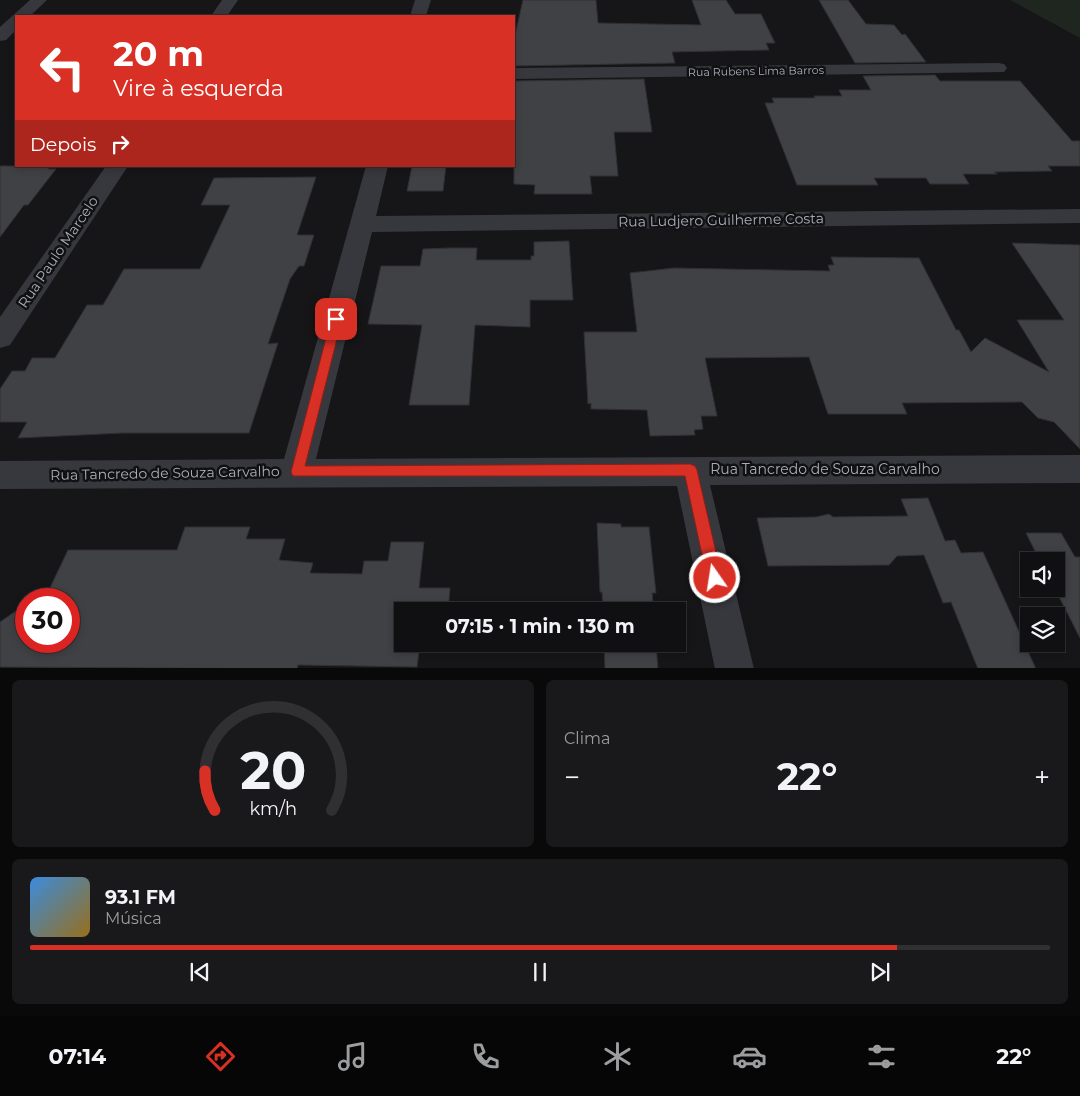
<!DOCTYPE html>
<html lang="pt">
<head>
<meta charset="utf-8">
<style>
  body { margin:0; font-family:Montserrat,sans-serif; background:#19191b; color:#f1f3f6; height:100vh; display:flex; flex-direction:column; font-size:19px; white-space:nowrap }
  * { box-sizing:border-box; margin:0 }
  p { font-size:16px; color:#9c9d9f }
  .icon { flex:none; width:28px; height:28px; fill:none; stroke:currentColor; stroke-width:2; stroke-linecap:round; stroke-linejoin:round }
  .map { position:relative; height:668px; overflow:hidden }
  .drawer { display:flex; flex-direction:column; gap:12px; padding:12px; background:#09090a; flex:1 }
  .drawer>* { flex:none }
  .banner { position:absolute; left:15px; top:15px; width:500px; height:152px; border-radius:0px; box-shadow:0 2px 8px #0003,0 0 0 1px #303032; background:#d93025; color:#fff; overflow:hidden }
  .fabs { position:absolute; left:1020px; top:552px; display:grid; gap:10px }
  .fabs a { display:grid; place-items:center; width:45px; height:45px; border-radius:0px; background:#101012; box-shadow:0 2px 8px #0003,0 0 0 1px #303032; font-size:25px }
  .speed { position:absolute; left:15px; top:588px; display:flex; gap:10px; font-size:25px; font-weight:700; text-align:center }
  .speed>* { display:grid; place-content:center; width:65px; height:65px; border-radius:50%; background:#101012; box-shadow:0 2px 8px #0003,0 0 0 1px #303032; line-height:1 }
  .speed .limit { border:8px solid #d22; background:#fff; color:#111 }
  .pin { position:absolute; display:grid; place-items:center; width:42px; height:42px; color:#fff; margin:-21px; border-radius:10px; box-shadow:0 2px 8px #0006 }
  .me { position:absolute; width:55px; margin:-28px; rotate:347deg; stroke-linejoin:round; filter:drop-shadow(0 0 4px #0008) }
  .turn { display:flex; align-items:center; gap:18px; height:105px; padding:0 15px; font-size:22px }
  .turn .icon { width:65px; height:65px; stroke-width:2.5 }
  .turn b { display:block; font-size:35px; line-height:42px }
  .then { display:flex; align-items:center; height:48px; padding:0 15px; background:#0003; gap:10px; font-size:19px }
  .big { font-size:38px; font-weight:700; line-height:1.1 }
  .drawer .widget { flex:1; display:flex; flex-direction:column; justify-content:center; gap:8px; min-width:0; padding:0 18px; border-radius:8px; background:#19191b }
  .drawer .dial { align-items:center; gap:0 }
  .dial svg { height:130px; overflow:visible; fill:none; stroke:#303032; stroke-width:7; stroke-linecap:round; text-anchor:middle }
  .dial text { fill:#f1f3f6; stroke:none }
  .song { display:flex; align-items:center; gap:15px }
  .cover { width:60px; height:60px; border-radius:8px; background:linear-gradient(135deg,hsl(210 70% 55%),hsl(40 70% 35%)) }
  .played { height:5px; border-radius:2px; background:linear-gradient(90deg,#d93025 85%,#303032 85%) }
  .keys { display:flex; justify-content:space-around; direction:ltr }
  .heat { display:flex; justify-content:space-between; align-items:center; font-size:28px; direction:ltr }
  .drawer .tiles { flex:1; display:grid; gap:12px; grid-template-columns:1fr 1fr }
  .widget:last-child { grid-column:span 2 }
  .trip { position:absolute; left:394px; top:602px; width:292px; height:50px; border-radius:0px; background:#101012; box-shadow:0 2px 8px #0003,0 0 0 1px #303032; font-weight:700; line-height:50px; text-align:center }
  .tab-bar { display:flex; height:80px; justify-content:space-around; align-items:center; background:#060607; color:#9c9d9f }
  .tab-bar .icon { width:35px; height:35px }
  .tab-bar .selected { color:#d93025 }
  .tab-bar b { font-size:22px; color:#f1f3f6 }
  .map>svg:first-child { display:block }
  .green { fill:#1e261f }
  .building { fill:#404145; stroke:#303034 }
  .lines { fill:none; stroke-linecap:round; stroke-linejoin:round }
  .street { fill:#37383d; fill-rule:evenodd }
  .route { fill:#d93025; stroke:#8d1f18 }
  .labels { text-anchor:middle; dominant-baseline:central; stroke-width:5; stroke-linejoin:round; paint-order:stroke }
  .far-street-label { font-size:11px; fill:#a8adb8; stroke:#111113 }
  .street-label { font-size:14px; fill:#a8adb8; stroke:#111113 }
</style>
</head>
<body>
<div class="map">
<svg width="1080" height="669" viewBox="0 0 1080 669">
  <rect width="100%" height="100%" fill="#161618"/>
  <!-- green -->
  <path class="green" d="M1010,0H1080V38Z"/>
  <!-- building -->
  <g class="building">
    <path d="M523,0H596L598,23L701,25L692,0H726L735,14H761L775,43H766L769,50L672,52L675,63L514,66V39Z"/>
    <path d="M819,0H848L866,24L894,25L902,35L905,34L926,62L855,63Z"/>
    <path d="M935,75L940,81H1020L1072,141H1080V166H1048L1052,171L994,172L997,174H963L969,184H930L926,178H874L878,185H797L765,103H774L772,98H815L814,96H842L839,90H871L863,76Z"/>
    <path d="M644,79L652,132H614L618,176H590L592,194H534L535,185L514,184V81Z"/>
    <path d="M0,166H50L48,169H56L28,205H24L0,237Z"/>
    <path d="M412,166H446L443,191H407Z"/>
    <path d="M316,177L297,235H314L304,266H299L290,279L268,344L278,343L249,433H123L18,438L27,422H0V389L12,371H25L32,358H55L87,305H103L124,269H200L230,205H201L214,178Z"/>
    <path d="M569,241L573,300H530V327L475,325L469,405H409L422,325L368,324L381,266H420L423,249L450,248H477L476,260H531V256H534V242Z"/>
    <path d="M1012,243L1080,245V449L1054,422L1038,418L1022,402L902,403L907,414H828L809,357L705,358L717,416H701L703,429L694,430L695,435L650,436L647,410L591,409V403L588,404L584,332H637L630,273L674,268L830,271L828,265H834L831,257L919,258L956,330H959L971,352L985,338L1049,372L1017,320H1064Z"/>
    <path d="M928,498L945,541L955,540L961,553L983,552L1036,669H978L951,602L943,603L924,555L897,556L889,565L768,566L757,518L816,517L829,514L833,517L908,516L901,499Z"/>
    <path d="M597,523L621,524V527H649L656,593H652L654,611H603L602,592H600Z"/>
    <path d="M185,527H250L246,539H285L279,560L313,563L310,573L362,574L364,561H388L391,542H424L419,588H450L448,611H402V644H420L417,667L298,665L297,669L0,667V622L26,604V641H69V599H33L48,592L68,550H177Z"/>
    <path d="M1026,533H1061L1075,557H1080V638L1055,589L1056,561H1040Z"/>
    <path d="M604,644H656L658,669H605Z"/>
  </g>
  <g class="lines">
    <!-- street -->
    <g class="street">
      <path d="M30,0H47L30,16H16V30L6,40L0,41V27Z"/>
      <path d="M222,0H238L227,16H211Z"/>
      <path d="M415,0H431L426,16H410Z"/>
      <path d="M998,63L1004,64L1007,68L1004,72L514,79V68Z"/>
      <path d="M106,166H128L10,345L0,348V317Z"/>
      <path d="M366,166H388L376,216L1080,209V223L372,232L316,459L1080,455V483L710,485L754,669H715L677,486L0,489V461L284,459Z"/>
    </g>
  </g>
  <!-- route -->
  <path class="route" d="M336,315L342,319L305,466L690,464L695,466L697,470L722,578L720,583L715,586L709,583L707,578L685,476H293L291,472L331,319Z"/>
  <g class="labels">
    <!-- far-street labels -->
    <g class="far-street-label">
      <text transform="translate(756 71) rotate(-1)">Rua Rubens Lima Barros</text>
    </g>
    <!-- street labels -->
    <g class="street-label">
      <text transform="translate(721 220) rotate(-1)">Rua Ludjero Guilherme Costa</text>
      <text transform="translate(58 252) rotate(-56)">Rua Paulo Marcelo</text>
      <text x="825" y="469">Rua Tancredo de Souza Carvalho</text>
      <text transform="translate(165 473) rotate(-1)">Rua Tancredo de Souza Carvalho</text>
    </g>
  </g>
</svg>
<div class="fabs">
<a><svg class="icon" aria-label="sound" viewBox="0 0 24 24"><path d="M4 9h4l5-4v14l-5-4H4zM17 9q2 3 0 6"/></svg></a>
<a><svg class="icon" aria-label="layers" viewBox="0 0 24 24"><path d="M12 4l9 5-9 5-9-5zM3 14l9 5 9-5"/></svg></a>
</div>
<div class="speed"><div class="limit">30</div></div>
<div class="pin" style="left:336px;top:319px;background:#d93025"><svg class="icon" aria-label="arrive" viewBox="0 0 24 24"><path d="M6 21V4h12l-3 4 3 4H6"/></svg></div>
<svg class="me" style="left:715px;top:578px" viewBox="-20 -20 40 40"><circle r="17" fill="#d93025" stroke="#fff" stroke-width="3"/><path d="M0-11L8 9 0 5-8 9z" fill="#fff"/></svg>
<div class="trip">07:15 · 1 min · 130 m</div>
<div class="banner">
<div class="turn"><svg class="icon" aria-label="left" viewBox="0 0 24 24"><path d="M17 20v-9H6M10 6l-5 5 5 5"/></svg><div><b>20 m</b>Vire à esquerda</div></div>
<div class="then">Depois<svg class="icon" aria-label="right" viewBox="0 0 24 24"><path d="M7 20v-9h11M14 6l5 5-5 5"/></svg></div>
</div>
</div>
<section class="drawer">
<div class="tiles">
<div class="widget dial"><svg viewBox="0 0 100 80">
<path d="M14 69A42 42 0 1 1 86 69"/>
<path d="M14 69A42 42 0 0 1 8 45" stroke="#d93025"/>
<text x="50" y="56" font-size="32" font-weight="700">20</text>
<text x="50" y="72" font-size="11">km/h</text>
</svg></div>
<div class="widget"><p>Clima</p>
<div class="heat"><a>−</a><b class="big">22°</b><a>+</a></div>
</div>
<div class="widget">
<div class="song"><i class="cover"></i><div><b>93.1 FM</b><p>Música</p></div></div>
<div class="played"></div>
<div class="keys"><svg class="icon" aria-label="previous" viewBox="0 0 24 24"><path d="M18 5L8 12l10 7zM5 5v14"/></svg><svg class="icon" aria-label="pause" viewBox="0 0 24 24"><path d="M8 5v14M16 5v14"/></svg><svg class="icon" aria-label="next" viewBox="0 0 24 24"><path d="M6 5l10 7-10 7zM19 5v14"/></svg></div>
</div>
</div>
</section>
<nav class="tab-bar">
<b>07:14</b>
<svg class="icon selected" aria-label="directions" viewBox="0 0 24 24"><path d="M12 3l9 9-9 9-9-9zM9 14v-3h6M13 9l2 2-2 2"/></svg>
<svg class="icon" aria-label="music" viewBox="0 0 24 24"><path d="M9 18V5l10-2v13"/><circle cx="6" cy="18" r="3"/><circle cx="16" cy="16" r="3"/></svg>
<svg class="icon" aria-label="phone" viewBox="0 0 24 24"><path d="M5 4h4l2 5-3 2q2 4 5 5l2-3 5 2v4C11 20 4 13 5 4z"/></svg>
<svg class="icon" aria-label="climate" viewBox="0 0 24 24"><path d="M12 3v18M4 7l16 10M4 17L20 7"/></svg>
<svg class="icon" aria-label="car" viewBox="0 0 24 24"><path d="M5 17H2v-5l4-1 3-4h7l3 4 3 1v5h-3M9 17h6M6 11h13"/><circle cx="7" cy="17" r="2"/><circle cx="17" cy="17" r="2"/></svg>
<svg class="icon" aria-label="filters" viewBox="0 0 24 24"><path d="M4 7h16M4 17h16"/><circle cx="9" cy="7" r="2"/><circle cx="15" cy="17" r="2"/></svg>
<b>22°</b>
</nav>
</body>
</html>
